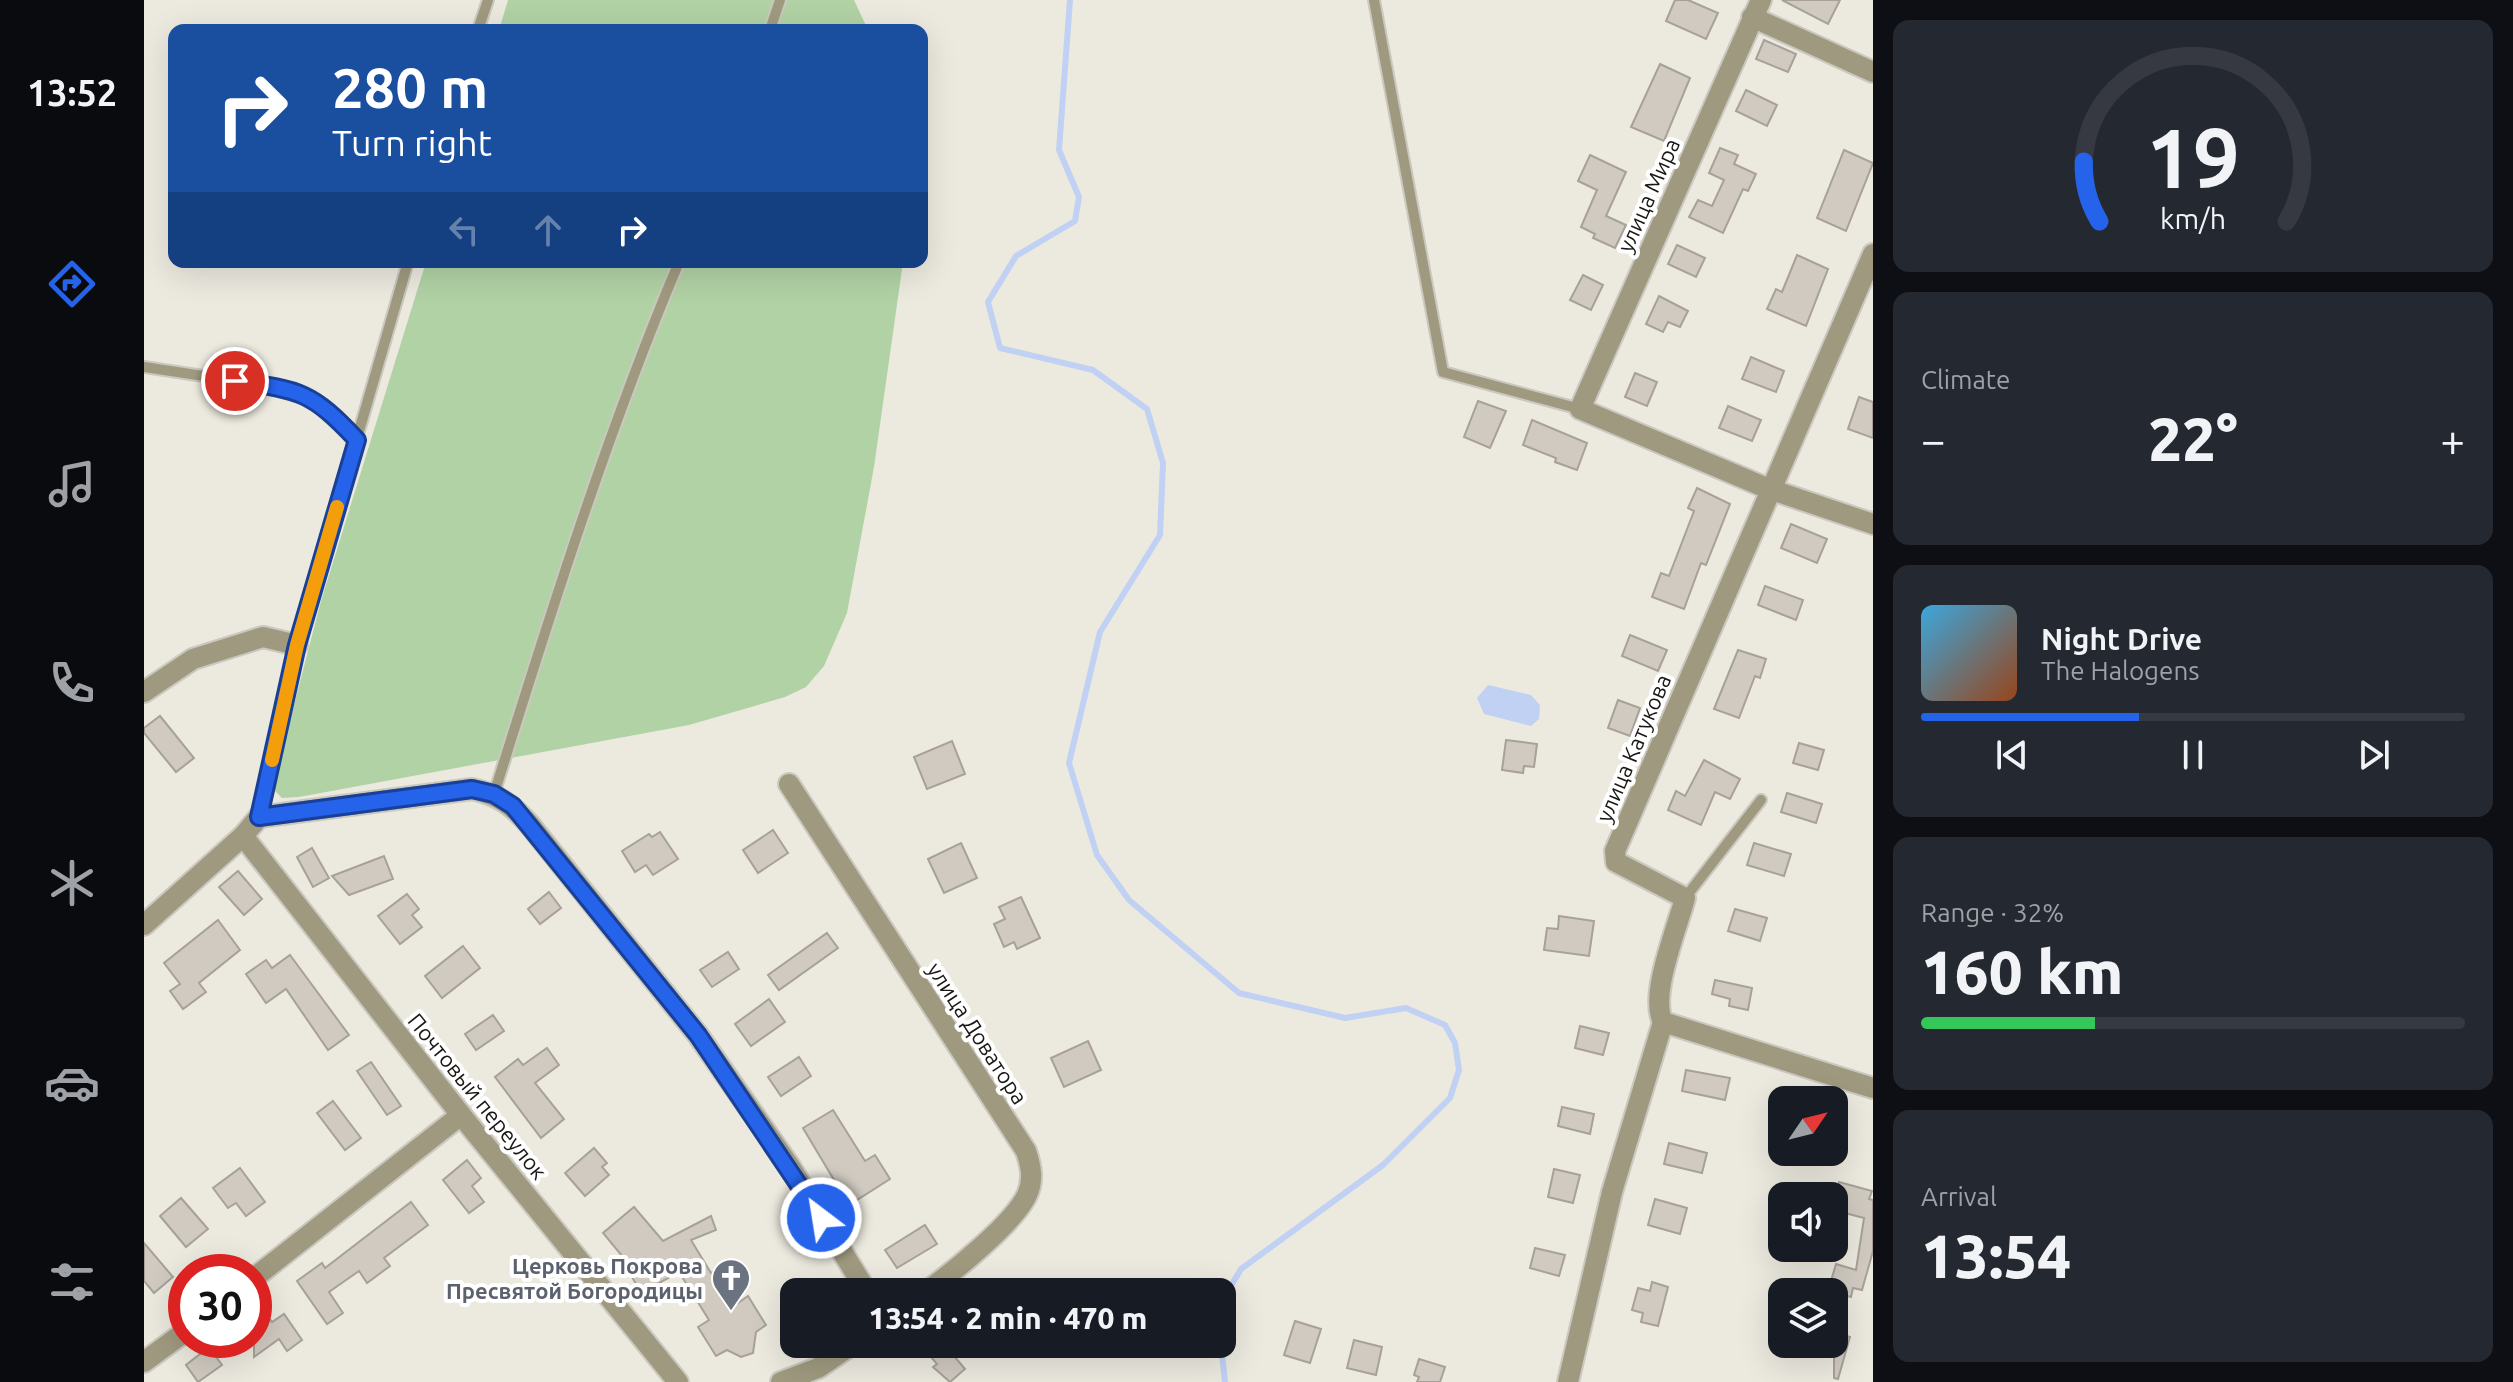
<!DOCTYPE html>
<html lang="en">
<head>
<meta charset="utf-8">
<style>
  body { margin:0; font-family:Ubuntu,sans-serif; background:#242831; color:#f1f3f6; height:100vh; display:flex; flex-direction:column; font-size:30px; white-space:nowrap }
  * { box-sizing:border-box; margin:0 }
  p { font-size:26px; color:#9ea1a6 }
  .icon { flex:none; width:44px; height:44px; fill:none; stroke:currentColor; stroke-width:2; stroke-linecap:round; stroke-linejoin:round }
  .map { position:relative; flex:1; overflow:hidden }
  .details { display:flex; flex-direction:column; gap:20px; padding:20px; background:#0d0f14; width:640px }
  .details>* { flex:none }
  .banner { position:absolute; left:24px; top:24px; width:760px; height:244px; border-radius:16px; box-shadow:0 8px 32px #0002; background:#1a4fa0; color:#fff; overflow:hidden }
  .needle { width:52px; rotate:55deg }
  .fabs { position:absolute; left:1624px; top:1086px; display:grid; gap:16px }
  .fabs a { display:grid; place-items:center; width:80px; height:80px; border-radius:16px; background:#171b24; box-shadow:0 8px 32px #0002; font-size:40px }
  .speed { position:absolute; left:24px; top:1254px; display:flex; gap:16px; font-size:40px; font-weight:700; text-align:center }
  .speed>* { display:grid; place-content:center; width:104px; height:104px; border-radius:50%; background:#171b24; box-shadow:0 8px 32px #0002; line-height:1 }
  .speed .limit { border:12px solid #d22; background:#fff; color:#111 }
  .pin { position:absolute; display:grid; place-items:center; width:68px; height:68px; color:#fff; margin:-34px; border:4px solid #fff; border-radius:50%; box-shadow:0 2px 8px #0007 }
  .me { position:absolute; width:88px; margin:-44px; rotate:329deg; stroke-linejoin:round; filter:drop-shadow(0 0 6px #0008) }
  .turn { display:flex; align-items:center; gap:28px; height:168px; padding:0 32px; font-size:36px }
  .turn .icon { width:104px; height:104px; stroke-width:2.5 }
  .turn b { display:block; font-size:56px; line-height:68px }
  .lanes { display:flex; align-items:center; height:76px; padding:0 32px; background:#0003; justify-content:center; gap:40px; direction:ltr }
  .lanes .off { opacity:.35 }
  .big { font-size:60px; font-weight:800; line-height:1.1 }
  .details .card { flex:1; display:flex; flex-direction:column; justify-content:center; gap:12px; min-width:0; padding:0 28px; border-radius:16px; background:#242831 }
  .details .dial { align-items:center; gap:0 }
  .dial svg { height:208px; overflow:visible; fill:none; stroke:#363941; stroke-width:7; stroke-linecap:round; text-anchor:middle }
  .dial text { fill:#f1f3f6; stroke:none }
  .song { display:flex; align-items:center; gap:24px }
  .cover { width:96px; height:96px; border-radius:12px; background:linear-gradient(135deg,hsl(200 70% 55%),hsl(20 70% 35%)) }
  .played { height:8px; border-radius:4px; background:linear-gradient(90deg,#2563eb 40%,#363941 40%) }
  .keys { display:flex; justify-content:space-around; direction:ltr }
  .heat { display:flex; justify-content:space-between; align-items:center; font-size:44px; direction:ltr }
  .charge { height:12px; border-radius:6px; background:linear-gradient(90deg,#34c759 32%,#363941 0) }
  .trip { position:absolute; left:636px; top:1278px; width:456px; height:80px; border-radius:16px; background:#171b24; box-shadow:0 8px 32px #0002; font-weight:800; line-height:80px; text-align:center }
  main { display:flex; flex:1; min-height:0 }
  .dock { display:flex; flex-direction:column; width:144px; justify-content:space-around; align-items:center; background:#090b0e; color:#9ea1a6 }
  .dock .icon { width:56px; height:56px }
  .dock .active { color:#2563eb }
  .dock b { font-size:36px; color:#f1f3f6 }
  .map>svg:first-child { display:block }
  .green { fill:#b1d2a5 }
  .water { fill:#c0d1f4 }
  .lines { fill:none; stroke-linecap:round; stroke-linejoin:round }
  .stream { stroke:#c0d1f4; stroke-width:6 }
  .building { fill:#d0cac1; stroke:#a7a199; stroke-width:2 }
  .service-casing { stroke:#cac8bf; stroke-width:14 }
  .minor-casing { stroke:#cac8bf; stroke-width:24 }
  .service { stroke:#9f9a7f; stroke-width:10 }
  .minor { stroke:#9f9a7f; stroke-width:20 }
  .route-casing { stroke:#184099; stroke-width:20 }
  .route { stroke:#2563eb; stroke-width:14 }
  .slow { stroke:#f59e0b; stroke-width:14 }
  .labels { text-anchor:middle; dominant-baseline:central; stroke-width:8; stroke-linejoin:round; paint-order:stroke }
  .street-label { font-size:22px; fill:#181714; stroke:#fff }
  .worship-label { font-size:22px; font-weight:bold; fill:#5b616d; stroke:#fff; text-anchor:end }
</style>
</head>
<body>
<main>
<nav class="dock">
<b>13:52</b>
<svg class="icon active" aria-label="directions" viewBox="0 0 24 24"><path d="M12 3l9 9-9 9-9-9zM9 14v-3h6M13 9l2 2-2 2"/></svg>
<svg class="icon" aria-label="music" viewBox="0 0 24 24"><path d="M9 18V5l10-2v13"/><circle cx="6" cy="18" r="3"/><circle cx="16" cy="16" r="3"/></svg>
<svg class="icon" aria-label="phone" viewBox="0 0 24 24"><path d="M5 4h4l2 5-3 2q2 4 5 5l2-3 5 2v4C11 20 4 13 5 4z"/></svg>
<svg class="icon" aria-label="climate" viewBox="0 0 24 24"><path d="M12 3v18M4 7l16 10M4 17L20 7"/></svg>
<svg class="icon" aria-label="car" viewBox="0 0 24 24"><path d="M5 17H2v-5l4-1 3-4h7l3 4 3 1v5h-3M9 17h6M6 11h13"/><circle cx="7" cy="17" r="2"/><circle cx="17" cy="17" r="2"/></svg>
<svg class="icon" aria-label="filters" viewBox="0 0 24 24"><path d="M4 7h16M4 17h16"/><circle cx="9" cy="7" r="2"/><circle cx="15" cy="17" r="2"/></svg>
</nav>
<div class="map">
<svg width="1729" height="1382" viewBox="0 0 1729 1382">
  <rect width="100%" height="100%" fill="#eceadf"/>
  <!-- green -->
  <g class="green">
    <path d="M364,0H710L724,30H355Z"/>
    <path d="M282,262H759L730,467L703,613L680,666L662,687L641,697L545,725L155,797L138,798L131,791V778L177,601Z"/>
  </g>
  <!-- water -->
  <path class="water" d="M1344,685L1387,695L1396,705L1395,719L1387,726L1340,714L1333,698Z"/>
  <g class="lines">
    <!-- stream -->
    <g class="stream">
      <path d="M926,0L915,150L935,197L931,221L872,256L844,302L856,348L949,370L1003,409L1019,463L1016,535L956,632L925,763L953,855L985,900L1095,993L1201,1018L1262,1008L1301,1025L1311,1043L1315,1070L1306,1098L1239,1165L1097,1269L1078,1301"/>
      <path d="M1077,1344L1081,1382"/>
    </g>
  </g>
  <!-- building -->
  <g class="building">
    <path d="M1531,0H1544L1574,13L1562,39L1522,21Z"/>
    <path d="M1638,0H1696L1684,24Z"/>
    <path d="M1620,40L1652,54L1644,72L1612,59Z"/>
    <path d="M1516,64L1546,78L1520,141L1487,127Z"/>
    <path d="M1602,90L1633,105L1623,126L1592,111Z"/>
    <path d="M1576,148L1594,155L1590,164L1612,174L1604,191L1599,189L1579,233L1545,217L1554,200L1568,206L1580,180L1565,173Z"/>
    <path d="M1700,150L1729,163L1702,231L1673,218Z"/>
    <path d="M1446,155L1482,172L1462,216L1482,225L1471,248L1449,238L1451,234L1437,227L1453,190L1434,181Z"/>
    <path d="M1533,245L1561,258L1552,277L1524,264Z"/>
    <path d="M1653,255L1684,269L1662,326L1623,309L1632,289L1638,292Z"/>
    <path d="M1439,275L1459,285L1447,310L1426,300Z"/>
    <path d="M1515,296L1544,311L1536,327L1524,322L1519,332L1502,324Z"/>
    <path d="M1607,357L1640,371L1632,392L1598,379Z"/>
    <path d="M1491,373L1513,382L1503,406L1481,397Z"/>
    <path d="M1715,397L1729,402V438L1704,429Z"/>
    <path d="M1334,401L1362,411L1346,448L1320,437Z"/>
    <path d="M1584,406L1617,420L1608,441L1575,428Z"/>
    <path d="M1388,420L1443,443L1433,470L1411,462L1412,458L1379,445Z"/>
    <path d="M1553,488L1586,504L1562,565L1557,563L1540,609L1508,597L1517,573L1525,576L1550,511L1544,508Z"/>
    <path d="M1647,524L1683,539L1673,563L1637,548Z"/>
    <path d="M1621,586L1659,600L1652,620L1614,605Z"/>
    <path d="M1486,635L1523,650L1514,671L1478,656Z"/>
    <path d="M1594,650L1622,659L1616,678L1611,676L1595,718L1570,709Z"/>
    <path d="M1474,700L1496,708L1486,736L1464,728Z"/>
    <path d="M16,716L50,758L32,772L0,733V728Z"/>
    <path d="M1362,740L1393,744L1390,767L1380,766L1379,773L1358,770Z"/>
    <path d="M808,741L821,774L783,789L770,757Z"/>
    <path d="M1655,743L1680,750L1674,770L1649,763Z"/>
    <path d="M1560,760L1596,779L1586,799L1571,792L1557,825L1524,810L1532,791L1541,796Z"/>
    <path d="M1643,793L1678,804L1672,823L1637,812Z"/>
    <path d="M629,830L644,853L614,873L599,850Z"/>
    <path d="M516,832L534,859L509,875L502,865L491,872L478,851L505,834L508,837Z"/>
    <path d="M817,843L833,878L800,893L784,859Z"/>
    <path d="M1610,843L1647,854L1640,876L1603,865Z"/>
    <path d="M168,848L185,878L169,887L153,857Z"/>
    <path d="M240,856L249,879L205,895L188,876Z"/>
    <path d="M94,871L118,899L100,915L75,887Z"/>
    <path d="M405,892L417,908L396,924L384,909Z"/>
    <path d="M263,894L275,909L268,915L278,927L256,944L234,916Z"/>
    <path d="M877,897L896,938L873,949L870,942L860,947L850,924L861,919L855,907Z"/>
    <path d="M1591,909L1623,918L1616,941L1584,931Z"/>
    <path d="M1415,916L1450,921L1445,956L1400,950L1403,928L1414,929Z"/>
    <path d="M74,920L96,950L55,983L62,992L39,1009L26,991L36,984L20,963Z"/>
    <path d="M683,933L694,948L635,990L624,975Z"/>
    <path d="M319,946L336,968L298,998L281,976Z"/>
    <path d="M584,952L595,969L568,987L556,970Z"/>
    <path d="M146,955L205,1035L184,1050L142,989L122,1003L102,974L122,960L128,968Z"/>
    <path d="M1571,980L1608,988L1604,1010L1585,1006L1586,999L1568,994Z"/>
    <path d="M625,999L641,1022L607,1046L591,1024Z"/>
    <path d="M349,1015L360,1031L332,1050L321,1034Z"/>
    <path d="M1436,1026L1465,1033L1459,1055L1431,1048Z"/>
    <path d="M944,1041L957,1070L920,1087L907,1058Z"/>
    <path d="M403,1048L415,1065L391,1083L420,1119L397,1138L351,1077L374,1059L379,1065Z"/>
    <path d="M655,1057L667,1076L637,1096L624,1077Z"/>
    <path d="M227,1062L257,1106L243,1115L213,1071Z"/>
    <path d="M1542,1070L1586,1078L1581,1100L1538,1091Z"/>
    <path d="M189,1101L217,1138L201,1150L173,1113Z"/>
    <path d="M1418,1107L1450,1114L1446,1134L1414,1126Z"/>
    <path d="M689,1110L721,1161L731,1155L746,1179L705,1205L659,1128Z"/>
    <path d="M1525,1143L1563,1153L1558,1173L1520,1164Z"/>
    <path d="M450,1148L463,1163L458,1167L465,1175L441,1196L421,1173Z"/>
    <path d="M323,1160L337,1178L328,1186L340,1202L325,1213L299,1180Z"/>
    <path d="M96,1168L121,1202L102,1216L92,1203L84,1208L69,1188Z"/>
    <path d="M1410,1169L1436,1175L1429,1203L1404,1197Z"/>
    <path d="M1695,1182L1728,1191L1725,1199L1729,1200V1251L1718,1290L1709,1288L1707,1297L1684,1291L1692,1264L1712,1270L1720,1218L1697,1212L1699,1204L1690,1202Z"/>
    <path d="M37,1198L64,1229L42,1247L16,1216Z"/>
    <path d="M1511,1199L1543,1208L1536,1234L1504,1225Z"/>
    <path d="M267,1202L284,1225L240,1258L246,1266L223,1283L215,1271L185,1292L199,1313L183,1324L153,1281L178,1263L181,1268Z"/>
    <path d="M490,1207L519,1241L567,1216L572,1230L547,1240L567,1273L573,1269L594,1303L604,1296L622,1325L612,1332L609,1353L597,1357L583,1350L572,1356L554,1327L565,1320L535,1272L497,1293L484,1270L488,1268L459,1233Z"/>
    <path d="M781,1225L793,1244L753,1268L741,1250Z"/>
    <path d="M0,1243L29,1277L10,1293L0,1281Z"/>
    <path d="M1391,1248L1421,1255L1415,1276L1386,1268Z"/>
    <path d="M1508,1282L1524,1287L1514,1326L1497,1322L1499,1313L1488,1310L1494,1288L1506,1291Z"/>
    <path d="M119,1309L128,1322L140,1314L158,1340L143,1351L135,1339L110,1357V1315Z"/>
    <path d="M1151,1321L1177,1329L1166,1363L1140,1355Z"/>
    <path d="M1690,1332L1706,1337L1694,1379L1690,1378Z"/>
    <path d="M1210,1340L1238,1347L1232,1375L1203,1368Z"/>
    <path d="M792,1344H800L821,1369L806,1382L789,1367L793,1364L783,1352Z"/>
    <path d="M65,1347L78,1365L54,1382L42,1365Z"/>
    <path d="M1275,1359L1301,1367L1296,1382H1273L1275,1377L1270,1375Z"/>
  </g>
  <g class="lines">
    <defs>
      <g id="service">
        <path d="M1230,0L1299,372L1436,409"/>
        <path d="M334,30L344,0"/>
        <path d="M626,30L636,0"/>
        <path d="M0,367L151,390L186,411L213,440"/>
        <path d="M350,794C406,615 462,435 535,262"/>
        <path d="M115,817L153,645L264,262"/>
        <path d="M1541,898L1617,800"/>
      </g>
      <g id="minor">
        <path d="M1617,0L1436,409L1625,489L1729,524"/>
        <path d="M1608,17L1729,72"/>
        <path d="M0,692L49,659L119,637L153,645"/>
        <path d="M645,784L882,1151C887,1166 890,1180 883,1195C870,1223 809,1272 782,1292"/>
        <path d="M99,836L317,1115L534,1382"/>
        <path d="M0,925L99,836L115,817L328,789C355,795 368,805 386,825L554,1035L647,1168L723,1292"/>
        <path d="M1519,1022L1729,1088"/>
        <path d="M110,1278L317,1115"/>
        <path d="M0,1362L42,1331"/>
        <path d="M637,1382L674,1368L709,1344"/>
        <path d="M1424,1382L1468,1192L1519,1022C1505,995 1533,929 1541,898L1472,862L1471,851L1729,254"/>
      </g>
    </defs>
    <!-- service casing -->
    <use href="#service" class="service-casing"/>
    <!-- minor casing -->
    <use href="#minor" class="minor-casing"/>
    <!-- service -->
    <use href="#service" class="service"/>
    <!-- minor -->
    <use href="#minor" class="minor"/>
  </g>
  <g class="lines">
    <defs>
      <path id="route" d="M91,381C156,390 167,391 213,440L153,645L115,817L328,789L350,794L369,806L554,1035L677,1218"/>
    </defs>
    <!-- route casing -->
    <use href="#route" class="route-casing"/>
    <!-- route -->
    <use href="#route" class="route"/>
    <!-- slow -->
    <path class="slow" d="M128,760L153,645L193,507"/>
  </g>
  <!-- icons -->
  <defs>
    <symbol id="church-pin" viewBox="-11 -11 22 30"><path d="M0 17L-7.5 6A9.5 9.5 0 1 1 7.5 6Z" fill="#6b7280" stroke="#fff"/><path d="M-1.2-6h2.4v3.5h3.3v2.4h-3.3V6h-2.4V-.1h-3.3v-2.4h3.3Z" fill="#fff"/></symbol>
  </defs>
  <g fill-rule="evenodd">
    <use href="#church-pin" x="565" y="1256" width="44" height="60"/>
  </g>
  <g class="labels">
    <!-- street labels -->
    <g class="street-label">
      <text transform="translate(1504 195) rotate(-66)">улица Мира</text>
      <text transform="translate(1489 748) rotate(-67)">улица Катукова</text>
      <text transform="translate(834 1033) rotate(57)">улица Доватора</text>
      <text transform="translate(334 1096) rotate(51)">Почтовый переулок</text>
    </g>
    <!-- worship labels -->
    <g class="worship-label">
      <text x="559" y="1265">Церковь Покрова<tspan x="559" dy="25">Пресвятой Богородицы</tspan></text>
    </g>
  </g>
</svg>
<div class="fabs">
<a><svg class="needle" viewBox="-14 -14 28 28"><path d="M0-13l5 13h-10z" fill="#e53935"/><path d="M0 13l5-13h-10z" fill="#9ea1a6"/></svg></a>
<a><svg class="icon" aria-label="sound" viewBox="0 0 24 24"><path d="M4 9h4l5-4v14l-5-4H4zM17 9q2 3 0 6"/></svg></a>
<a><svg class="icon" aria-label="layers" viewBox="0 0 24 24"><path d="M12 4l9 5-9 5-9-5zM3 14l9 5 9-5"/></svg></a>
</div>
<div class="speed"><div class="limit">30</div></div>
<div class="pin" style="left:91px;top:381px;background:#d93025"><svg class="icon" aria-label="arrive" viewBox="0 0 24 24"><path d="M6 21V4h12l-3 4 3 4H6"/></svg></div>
<svg class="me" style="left:677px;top:1218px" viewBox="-20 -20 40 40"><circle r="17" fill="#2563eb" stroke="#fff" stroke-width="3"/><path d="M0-11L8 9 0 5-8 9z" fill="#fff"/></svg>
<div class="trip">13:54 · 2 min · 470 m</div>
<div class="banner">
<div class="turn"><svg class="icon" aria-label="right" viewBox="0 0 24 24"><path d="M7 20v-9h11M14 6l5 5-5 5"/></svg><div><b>280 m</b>Turn right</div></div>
<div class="lanes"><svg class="icon off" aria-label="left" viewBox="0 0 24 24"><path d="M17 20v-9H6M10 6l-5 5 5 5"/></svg><svg class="icon off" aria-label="ahead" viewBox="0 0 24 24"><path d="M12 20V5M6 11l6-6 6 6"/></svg><svg class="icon" aria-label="right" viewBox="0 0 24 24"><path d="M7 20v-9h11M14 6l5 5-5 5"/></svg></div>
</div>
</div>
<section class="details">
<div class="card dial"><svg viewBox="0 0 100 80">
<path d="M14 69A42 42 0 1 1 86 69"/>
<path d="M14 69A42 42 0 0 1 8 46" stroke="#2563eb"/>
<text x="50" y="56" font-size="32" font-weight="700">19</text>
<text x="50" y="72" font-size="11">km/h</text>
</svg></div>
<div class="card"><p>Climate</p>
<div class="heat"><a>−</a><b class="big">22°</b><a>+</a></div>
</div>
<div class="card">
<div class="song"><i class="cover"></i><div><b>Night Drive</b><p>The Halogens</p></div></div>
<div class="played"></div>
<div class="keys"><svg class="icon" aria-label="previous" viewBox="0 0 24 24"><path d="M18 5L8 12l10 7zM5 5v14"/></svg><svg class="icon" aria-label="pause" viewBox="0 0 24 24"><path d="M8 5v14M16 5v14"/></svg><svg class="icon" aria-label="next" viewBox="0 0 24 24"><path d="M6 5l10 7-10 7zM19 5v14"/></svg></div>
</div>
<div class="card"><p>Range · 32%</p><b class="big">160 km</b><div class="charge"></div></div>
<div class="card"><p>Arrival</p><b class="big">13:54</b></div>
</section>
</main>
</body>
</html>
